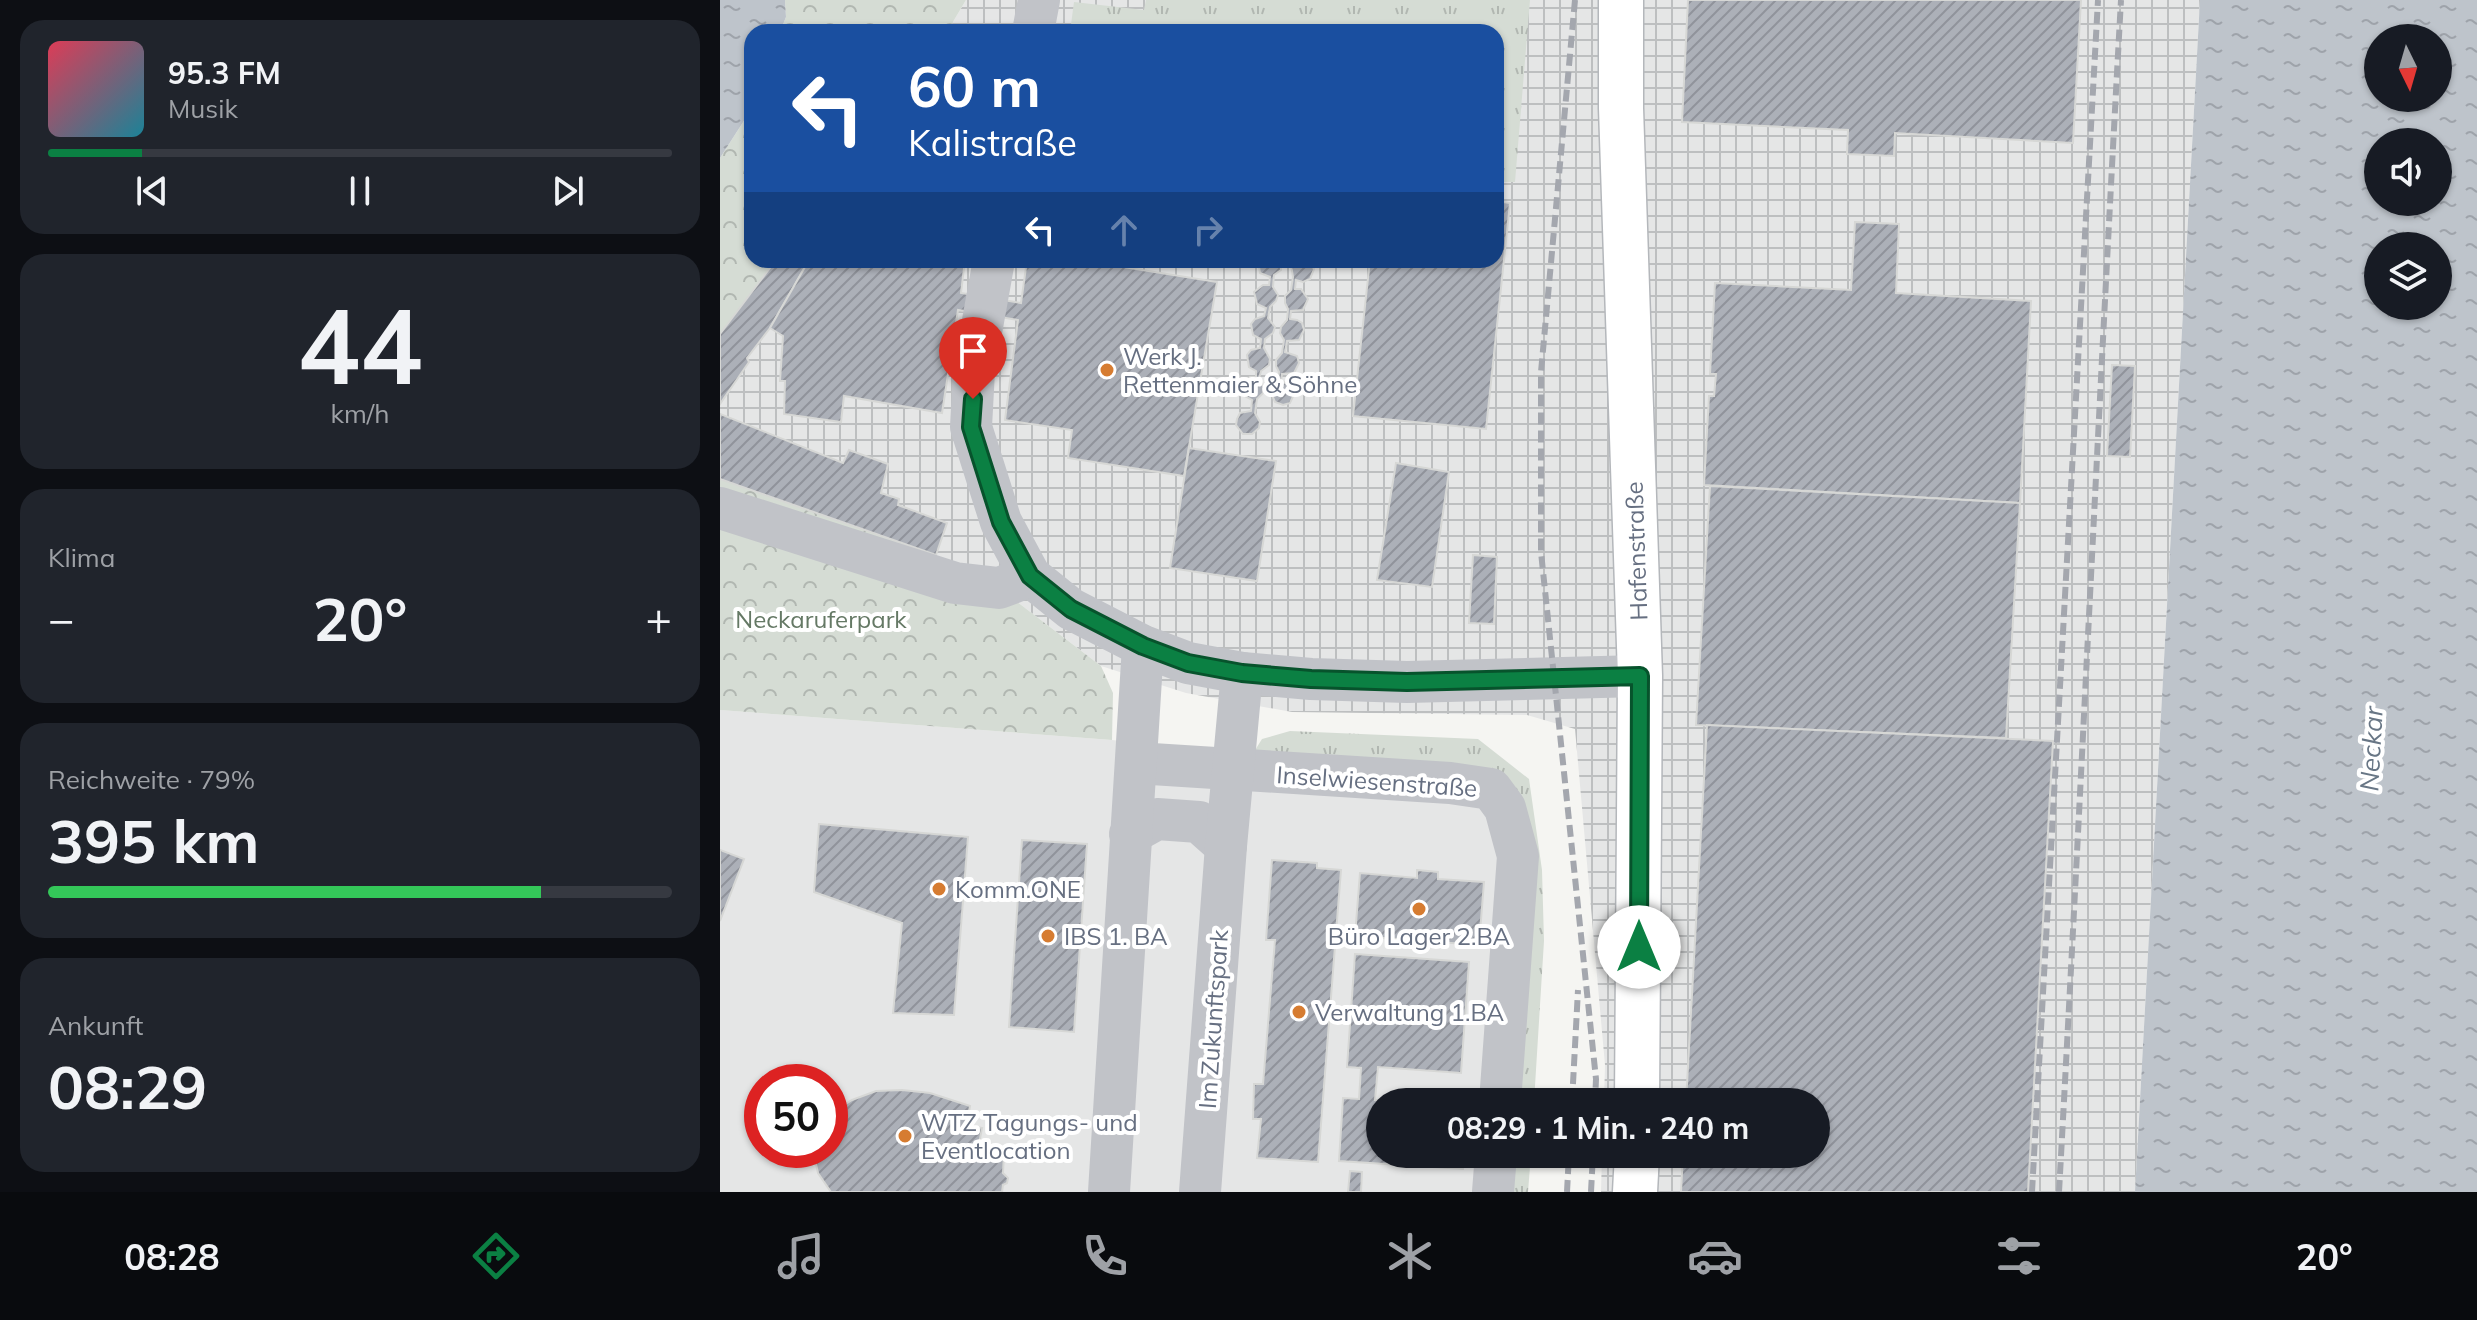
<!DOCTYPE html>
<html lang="de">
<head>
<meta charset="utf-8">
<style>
  body { margin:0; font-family:Mulish,sans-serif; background:#20242c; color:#f1f3f6; height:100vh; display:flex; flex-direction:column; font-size:30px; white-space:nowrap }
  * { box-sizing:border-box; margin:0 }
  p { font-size:26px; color:#9ea1a6 }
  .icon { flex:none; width:44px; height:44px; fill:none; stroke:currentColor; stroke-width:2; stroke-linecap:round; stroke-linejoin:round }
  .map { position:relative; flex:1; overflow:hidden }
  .side { display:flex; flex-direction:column; gap:20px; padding:20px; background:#0d0f14; width:720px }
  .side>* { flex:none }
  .guide { position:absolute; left:24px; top:24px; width:760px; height:244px; border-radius:24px; box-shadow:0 2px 6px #0004; background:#1a4fa0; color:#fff; overflow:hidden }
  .needle { width:52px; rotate:175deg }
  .fabs { position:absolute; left:1644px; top:24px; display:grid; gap:16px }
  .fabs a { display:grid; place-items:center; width:88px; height:88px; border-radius:50%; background:#171b24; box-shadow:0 2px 6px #0004; font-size:40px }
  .speed { position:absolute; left:24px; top:1064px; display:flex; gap:16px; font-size:40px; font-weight:700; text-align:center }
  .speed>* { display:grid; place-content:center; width:104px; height:104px; border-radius:50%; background:#171b24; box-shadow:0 2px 6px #0004; line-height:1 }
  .speed .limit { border:12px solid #d22; background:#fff; color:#111 }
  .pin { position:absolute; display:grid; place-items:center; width:68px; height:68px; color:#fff; margin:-82px -34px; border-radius:50% 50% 50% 0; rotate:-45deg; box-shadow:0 0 8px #0007 }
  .pin .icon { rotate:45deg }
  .me { position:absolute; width:88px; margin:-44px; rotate:0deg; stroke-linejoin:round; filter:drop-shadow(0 0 6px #0008) }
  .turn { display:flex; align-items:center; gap:28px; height:168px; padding:0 32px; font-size:36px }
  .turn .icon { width:104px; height:104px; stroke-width:2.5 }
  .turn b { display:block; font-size:56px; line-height:68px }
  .lanes { display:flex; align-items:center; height:76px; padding:0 32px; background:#0003; justify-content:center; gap:40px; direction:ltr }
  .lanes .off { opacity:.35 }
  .big { font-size:60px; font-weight:700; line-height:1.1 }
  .side .tile { flex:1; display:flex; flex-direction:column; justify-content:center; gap:12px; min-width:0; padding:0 28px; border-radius:24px; background:#20242c }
  .side .dial { align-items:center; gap:0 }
  .dial b { font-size:104px; line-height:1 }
  .song { display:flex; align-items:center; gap:24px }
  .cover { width:96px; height:96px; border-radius:12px; background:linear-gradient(135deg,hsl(350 70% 55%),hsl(190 70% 35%)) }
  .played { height:8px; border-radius:4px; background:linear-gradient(90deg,#0b8043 15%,#363941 15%) }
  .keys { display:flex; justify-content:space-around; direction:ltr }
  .heat { display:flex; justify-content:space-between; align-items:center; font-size:44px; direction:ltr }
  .charge { height:12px; border-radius:6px; background:linear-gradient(90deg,#34c759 79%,#363941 0) }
  .trip { position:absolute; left:646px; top:1088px; width:464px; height:80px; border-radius:40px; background:#171b24; box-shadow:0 2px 6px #0004; font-weight:700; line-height:80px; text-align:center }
  .dock { display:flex; height:128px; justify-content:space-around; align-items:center; background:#090b0e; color:#9ea1a6 }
  .dock .icon { width:56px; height:56px }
  .dock .active { color:#0b8043 }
  .dock b { font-size:36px; color:#f1f3f6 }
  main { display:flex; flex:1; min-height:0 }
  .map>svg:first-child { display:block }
  .built { fill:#e5e6e6; fill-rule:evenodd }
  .industrial { fill:url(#industrial-grid) }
  .grass { fill:url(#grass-tufts) }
  .park { fill:url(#park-crowns) }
  .water { fill:url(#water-ripples); fill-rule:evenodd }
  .building { fill:url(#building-hatch); stroke:#d6d7d5; stroke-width:2 }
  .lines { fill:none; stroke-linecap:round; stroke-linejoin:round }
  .major-casing { stroke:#b4b7bb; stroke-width:47 }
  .minor { stroke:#c1c3c8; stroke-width:42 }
  .major { stroke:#fff; stroke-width:44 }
  .rail { stroke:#a4a7ae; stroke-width:6; stroke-dasharray:12 6; stroke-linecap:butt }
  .route-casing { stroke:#07532c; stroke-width:20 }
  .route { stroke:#0b8043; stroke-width:14 }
  .poi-dot { fill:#d67c31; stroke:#fff; stroke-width:3 }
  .labels { text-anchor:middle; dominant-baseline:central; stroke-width:8; stroke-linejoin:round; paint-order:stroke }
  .poi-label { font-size:24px; fill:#666f81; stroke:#fff; text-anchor:start }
  .street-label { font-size:24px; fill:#666f81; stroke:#fff }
  .park-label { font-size:24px; fill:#657965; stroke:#fff }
  .water-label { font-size:26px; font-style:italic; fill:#687685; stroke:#fff }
</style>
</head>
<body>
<main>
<section class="side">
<div class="tile">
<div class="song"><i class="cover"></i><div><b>95.3 FM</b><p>Musik</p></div></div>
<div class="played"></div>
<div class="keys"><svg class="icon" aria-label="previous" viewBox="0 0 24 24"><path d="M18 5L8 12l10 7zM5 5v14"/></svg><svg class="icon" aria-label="pause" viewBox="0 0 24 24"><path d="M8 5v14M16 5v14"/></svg><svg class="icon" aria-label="next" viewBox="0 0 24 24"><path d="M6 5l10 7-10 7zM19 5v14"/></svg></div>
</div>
<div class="tile dial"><b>44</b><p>km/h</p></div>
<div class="tile"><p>Klima</p>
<div class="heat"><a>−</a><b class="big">20°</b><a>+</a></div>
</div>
<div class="tile"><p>Reichweite · 79%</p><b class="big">395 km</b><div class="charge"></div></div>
<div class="tile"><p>Ankunft</p><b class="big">08:29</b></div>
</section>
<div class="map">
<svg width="1757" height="1192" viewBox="0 0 1757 1192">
  <defs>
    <pattern id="industrial-grid" width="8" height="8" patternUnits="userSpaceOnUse" patternTransform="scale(2)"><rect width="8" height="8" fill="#e5e6e6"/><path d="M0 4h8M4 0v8" fill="none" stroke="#bdbfc0"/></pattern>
    <pattern id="grass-tufts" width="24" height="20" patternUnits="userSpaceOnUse" patternTransform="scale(2)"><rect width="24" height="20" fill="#d5dcd4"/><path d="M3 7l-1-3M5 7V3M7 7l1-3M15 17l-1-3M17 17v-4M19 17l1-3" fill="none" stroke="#b1b7b1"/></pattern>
    <pattern id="park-crowns" width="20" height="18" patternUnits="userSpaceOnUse" patternTransform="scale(2)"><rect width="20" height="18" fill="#d5dcd4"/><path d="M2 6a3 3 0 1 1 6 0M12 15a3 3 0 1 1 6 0" fill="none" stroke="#b1b7b1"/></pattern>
    <pattern id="water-ripples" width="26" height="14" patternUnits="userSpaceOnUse" patternTransform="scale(2)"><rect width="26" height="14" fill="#bec4cb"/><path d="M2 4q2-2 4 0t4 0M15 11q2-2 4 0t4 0" fill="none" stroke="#9ea3aa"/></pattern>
    <pattern id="building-hatch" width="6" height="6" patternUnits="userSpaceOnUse" patternTransform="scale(2)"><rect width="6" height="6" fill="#acb0b8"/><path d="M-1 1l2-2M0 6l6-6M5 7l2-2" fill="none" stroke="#90939b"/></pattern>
  </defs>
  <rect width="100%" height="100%" fill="#f5f5f2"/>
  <!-- built -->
  <path class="built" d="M0,710L392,740L532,755L773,778L789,1102H660V1154H785L783,1192H0ZM42,1082H110V1150H42Z"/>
  <!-- industrial -->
  <path class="industrial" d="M246,0H1480L1415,1192H881L882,1154H1096V1102H884L885,1065L855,729L807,715L572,712L466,693L381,666L279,588L216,555L0,479V334L56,260H776V32H227Z"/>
  <!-- grass -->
  <g class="grass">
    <path d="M426,0H810L795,182H776V32H350L354,2L424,10Z"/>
    <path d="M570,731L758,739L809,779L822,870L824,941L814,1102H789L792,796L532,755L542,739Z"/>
    <path d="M785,1154H811L808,1192H783Z"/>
  </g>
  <!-- park -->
  <g class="park">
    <path d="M65,0H246L227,32H60L66,17Z"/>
    <path d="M32,103V260H56L0,334V158L27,116Z"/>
    <path d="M0,479L216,555L279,588L381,666L393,693L392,740L0,710Z"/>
  </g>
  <!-- water -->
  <g class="water">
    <path d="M0,0H65L66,17L60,32H32V103L27,116L0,158Z"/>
    <path d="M1480,0H1757V1192H1415ZM1658,38H1718V98H1658ZM1658,142H1718V202H1658ZM1658,246H1718V306H1658Z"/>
  </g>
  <!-- building -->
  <g class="building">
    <path d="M968,0H1361L1353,143L1175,133L1174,156L1127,154L1128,130L962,122Z"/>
    <path d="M776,201L790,203L766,429L633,416L650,260H776Z"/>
    <path d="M1135,222L1179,224L1176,293L1311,301L1300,503L984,485L989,396H994L996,374H990L995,283L1131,290Z"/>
    <path d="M56,260H89L50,328L27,358L29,362L0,404V334Z"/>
    <path d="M89,260H245L241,293L301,303L307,260H360L497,282L464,476L348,458L352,430L285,420L298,320L238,310L222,413L124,396L121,422L64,414L65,381H60L63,336L50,328Z"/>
    <path d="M560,260L561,270L554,275L553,287L558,295L556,301L550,307L548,318L555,327L553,333L545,339L544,348L550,359L549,365L541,371L539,379L544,387L543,393L537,399L535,413L540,422L539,428L532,434H523L516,425L517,419L520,413L531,411L532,400L523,395L521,384L530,377H536V371L529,367L527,355L531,350L540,348L541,339L533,335L531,324L535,319L544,316L546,308L537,304L534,292L543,285H549L550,277L540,273L538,261Z"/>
    <path d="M575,260H589L594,269L590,279L583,282L576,280L575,289H581L588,299L583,310L571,311L570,319L577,320L582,323L584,330L579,340L567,341L565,352L577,356L579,363L574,373L562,374L561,381L573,386L575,392L570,403L563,405L555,402L552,395V389L557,383L559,372L556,366V360L562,353L564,340L560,333L561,327L567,320L568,309L565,303V296L571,290L573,277L571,265Z"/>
    <path d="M1392,365L1415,366L1410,457L1387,456Z"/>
    <path d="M0,414L123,463L129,450L168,464L161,493L179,499L178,505L227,523L216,555L0,479Z"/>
    <path d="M469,448L556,461L537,581L450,568Z"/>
    <path d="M676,463L729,472L712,587L657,580Z"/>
    <path d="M990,486L1300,503L1286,738L976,725Z"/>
    <path d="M753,555L777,557L774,624L749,623Z"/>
    <path d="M987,725L1333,741L1308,1192H961L963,1154H1096V1102H966Z"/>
    <path d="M99,824L248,837L234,1015L173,1013L182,923L94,892Z"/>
    <path d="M302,840L367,844L354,1032L289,1027Z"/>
    <path d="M0,850L24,859L0,921Z"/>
    <path d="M552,860L597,863V868L621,870L598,1162L537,1158L541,1119H533L534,1084H543L555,940H546Z"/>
    <path d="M697,870L718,872V879L764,882L759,945L635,936L640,873L697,878Z"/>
    <path d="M635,954L749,962L741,1073L658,1067L655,1100L678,1102H660V1154H744L743,1169L619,1161L623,1098L639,1099L641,1068L627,1067Z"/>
    <path d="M182,1090L210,1093L250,1106L247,1125L262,1128L259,1144L284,1153L283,1173L288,1178L287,1183L283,1185L282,1192H111L98,1173L94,1155V1150H110V1114L132,1100L156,1091Z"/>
    <path d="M630,1171L642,1172L641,1192H628Z"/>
  </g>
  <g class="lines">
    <defs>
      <g id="major">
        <path d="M901,0V108L920,676L917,1102"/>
        <path d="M915,1192L917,1154"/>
      </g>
    </defs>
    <!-- major casing -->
    <use href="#major" class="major-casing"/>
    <!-- minor -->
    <g class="minor">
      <path d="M313,32L319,0"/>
      <path d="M274,260L254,371L251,427L281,522L310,576L351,609L423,646L468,663L522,673L591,679L687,682L920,676"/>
      <path d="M0,508L235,583L279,588L310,576"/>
      <path d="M416,763L730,783L771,789L785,808L798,856L780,1102"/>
      <path d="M410,834L437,819L479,822L506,846"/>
      <path d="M389,1192L423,646"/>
      <path d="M480,1192L506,846L522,673"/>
      <path d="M773,1192L776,1154"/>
    </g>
    <!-- major -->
    <use href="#major" class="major"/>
    <!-- rail -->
    <g class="rail">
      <path d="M855,0L821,372V552L876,1079L875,1102"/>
      <path d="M852,1102L858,990"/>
      <path d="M847,1192L849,1154"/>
      <path d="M871,1192L873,1154"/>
      <path d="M1312,1192L1378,0"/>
      <path d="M1339,1192C1361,795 1379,397 1401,0"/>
    </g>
  </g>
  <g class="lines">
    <defs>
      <path id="route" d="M253,399L251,427L281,522L310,576L351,609L423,646L468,663L522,673L591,679L687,682L920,676L919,947"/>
    </defs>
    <!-- route casing -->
    <use href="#route" class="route-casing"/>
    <!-- route -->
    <use href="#route" class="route"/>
  </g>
  <!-- markers -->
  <g class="poi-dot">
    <circle cx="387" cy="370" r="8"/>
    <circle cx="219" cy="889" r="8"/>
    <circle cx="699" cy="909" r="8"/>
    <circle cx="328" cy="936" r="8"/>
    <circle cx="579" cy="1012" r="8"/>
    <circle cx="185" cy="1136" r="8"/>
  </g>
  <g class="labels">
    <!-- poi labels -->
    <g class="poi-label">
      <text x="403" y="356">Werk J.<tspan x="403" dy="28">Rettenmaier &amp; Söhne</tspan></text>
      <text x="235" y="889">Komm.ONE</text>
      <text x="344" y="936">IBS 1. BA</text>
      <text x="699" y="936" text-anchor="middle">Büro Lager 2.BA</text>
      <text x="595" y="1012">Verwaltung 1.BA</text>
      <text x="201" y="1122">WTZ Tagungs- und<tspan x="201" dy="28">Eventlocation</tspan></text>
    </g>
    <!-- street labels -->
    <g class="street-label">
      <text transform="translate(916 551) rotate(-92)">Hafenstraße</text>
      <text transform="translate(657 781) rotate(4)">Inselwiesenstraße</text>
      <text transform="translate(493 1019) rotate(-86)">Im Zukunftspark</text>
    </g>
    <!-- park labels -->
    <g class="park-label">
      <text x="101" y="619">Neckaruferpark</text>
    </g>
    <!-- water labels -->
    <g class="water-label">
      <text transform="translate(1651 749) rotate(-87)">Neckar</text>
    </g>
  </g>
</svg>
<div class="fabs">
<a><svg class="needle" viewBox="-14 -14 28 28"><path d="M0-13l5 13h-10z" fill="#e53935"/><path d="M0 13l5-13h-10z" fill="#9ea1a6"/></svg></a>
<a><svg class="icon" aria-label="sound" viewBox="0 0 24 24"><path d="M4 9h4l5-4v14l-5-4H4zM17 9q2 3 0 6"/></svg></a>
<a><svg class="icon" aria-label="layers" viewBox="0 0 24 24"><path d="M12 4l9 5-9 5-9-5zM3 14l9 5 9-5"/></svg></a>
</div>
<div class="speed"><div class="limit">50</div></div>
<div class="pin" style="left:253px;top:399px;background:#d93025"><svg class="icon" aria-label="arrive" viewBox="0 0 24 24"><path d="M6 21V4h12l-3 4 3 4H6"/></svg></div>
<svg class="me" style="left:919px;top:947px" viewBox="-20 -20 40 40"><circle r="19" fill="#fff"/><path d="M0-13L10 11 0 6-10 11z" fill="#0b8043"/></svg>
<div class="trip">08:29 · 1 Min. · 240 m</div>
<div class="guide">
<div class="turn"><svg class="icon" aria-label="left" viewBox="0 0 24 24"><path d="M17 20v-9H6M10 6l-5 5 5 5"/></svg><div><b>60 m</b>Kalistraße</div></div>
<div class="lanes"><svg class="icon" aria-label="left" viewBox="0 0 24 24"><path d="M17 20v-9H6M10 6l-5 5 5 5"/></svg><svg class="icon off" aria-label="ahead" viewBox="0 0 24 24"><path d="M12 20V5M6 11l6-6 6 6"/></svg><svg class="icon off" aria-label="right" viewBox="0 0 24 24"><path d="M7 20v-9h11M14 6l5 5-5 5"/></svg></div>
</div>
</div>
</main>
<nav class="dock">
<b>08:28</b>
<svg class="icon active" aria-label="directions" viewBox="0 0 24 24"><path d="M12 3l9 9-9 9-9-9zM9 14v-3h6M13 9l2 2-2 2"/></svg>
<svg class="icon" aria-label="music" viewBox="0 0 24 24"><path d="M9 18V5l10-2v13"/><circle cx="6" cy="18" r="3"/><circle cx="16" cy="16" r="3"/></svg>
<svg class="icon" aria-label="phone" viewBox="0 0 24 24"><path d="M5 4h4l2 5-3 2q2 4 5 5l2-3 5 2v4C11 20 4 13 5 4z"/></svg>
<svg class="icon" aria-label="climate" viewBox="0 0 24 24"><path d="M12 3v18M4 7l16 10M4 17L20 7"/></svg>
<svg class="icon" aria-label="car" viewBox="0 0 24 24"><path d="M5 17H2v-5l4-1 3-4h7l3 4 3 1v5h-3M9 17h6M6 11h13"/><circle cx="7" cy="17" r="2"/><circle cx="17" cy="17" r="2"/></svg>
<svg class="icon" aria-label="filters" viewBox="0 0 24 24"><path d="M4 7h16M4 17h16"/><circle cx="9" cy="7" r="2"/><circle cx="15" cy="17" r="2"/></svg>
<b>20°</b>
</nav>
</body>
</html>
